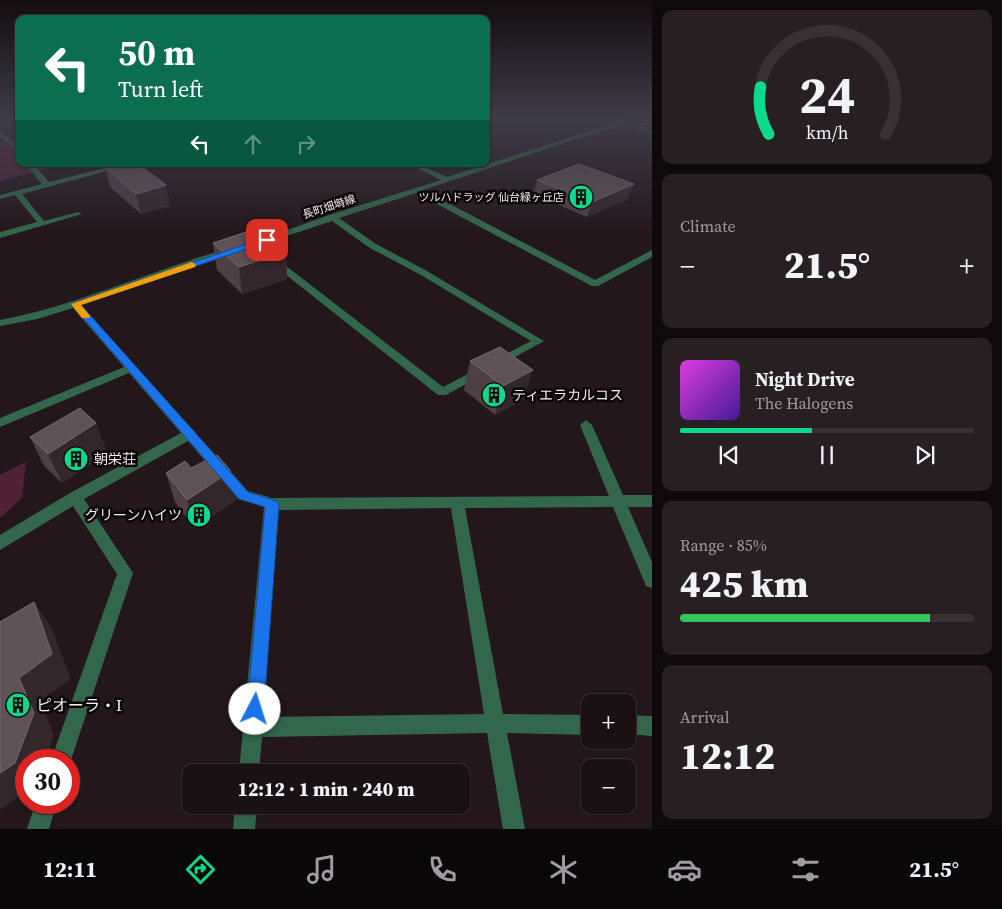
<!DOCTYPE html>
<html lang="en">
<head>
<meta charset="utf-8">
<style>
  body { margin:0; font-family:"Source Serif 4","Noto Sans JP",serif; background:#271f22; color:#f1f3f6; height:100vh; display:flex; flex-direction:column; font-size:19px; white-space:nowrap }
  * { box-sizing:border-box; margin:0 }
  p { font-size:16px; color:#9f9da0 }
  .icon { flex:none; width:28px; height:28px; fill:none; stroke:currentColor; stroke-width:2; stroke-linecap:round; stroke-linejoin:round }
  .map { position:relative; flex:1; overflow:hidden }
  .side { display:flex; flex-direction:column; gap:10px; padding:10px; background:#0e090b; width:350px }
  .side>* { flex:none }
  .hud { position:absolute; left:15px; top:15px; width:475px; height:152px; border-radius:10px; box-shadow:0 1px 4px #0004,0 0 0 1px #383134; background:#0b6e4f; color:#fff; overflow:hidden }
  .controls { position:absolute; left:581px; top:694px; display:grid; gap:10px }
  .controls a { display:grid; place-items:center; width:55px; height:55px; border-radius:10px; background:#1a1114; box-shadow:0 1px 4px #0004,0 0 0 1px #383134; font-size:25px }
  .speed { position:absolute; left:15px; top:749px; display:flex; gap:10px; font-size:25px; font-weight:700; text-align:center }
  .speed>* { display:grid; place-content:center; width:65px; height:65px; border-radius:50%; background:#1a1114; box-shadow:0 1px 4px #0004,0 0 0 1px #383134; line-height:1 }
  .speed .limit { border:8px solid #d22; background:#fff; color:#111 }
  .pin { position:absolute; display:grid; place-items:center; width:42px; height:42px; color:#fff; margin:-21px; border-radius:10px; box-shadow:0 2px 8px #0006 }
  .me { position:absolute; width:55px; margin:-28px; rotate:5deg; stroke-linejoin:round; filter:drop-shadow(0 0 4px #0008) }
  .turn { display:flex; align-items:center; gap:18px; height:105px; padding:0 20px; font-size:22px }
  .turn .icon { width:65px; height:65px; stroke-width:2.5 }
  .turn b { display:block; font-size:35px; line-height:42px }
  .lanes { display:flex; align-items:center; height:48px; padding:0 20px; background:#0003; justify-content:center; gap:25px; direction:ltr }
  .lanes .off { opacity:.35 }
  .big { font-size:38px; font-weight:800; line-height:1.1 }
  .side .widget { flex:1; display:flex; flex-direction:column; justify-content:center; gap:8px; min-width:0; padding:0 18px; border-radius:10px; background:#271f22 }
  .side .dial { align-items:center; gap:0 }
  .dial svg { height:130px; overflow:visible; fill:none; stroke:#383134; stroke-width:7; stroke-linecap:round; text-anchor:middle }
  .dial text { fill:#f1f3f6; stroke:none }
  .song { display:flex; align-items:center; gap:15px }
  .cover { width:60px; height:60px; border-radius:8px; background:linear-gradient(135deg,hsl(300 70% 55%),hsl(260 70% 35%)) }
  .played { height:5px; border-radius:2px; background:linear-gradient(90deg,#0bd98b 45%,#383134 45%) }
  .keys { display:flex; justify-content:space-around; direction:ltr }
  .heat { display:flex; justify-content:space-between; align-items:center; font-size:28px; direction:ltr }
  .charge { height:8px; border-radius:4px; background:linear-gradient(90deg,#34c759 85%,#383134 0) }
  .trip { position:absolute; left:182px; top:764px; width:288px; height:50px; border-radius:10px; background:#1a1114; box-shadow:0 1px 4px #0004,0 0 0 1px #383134; font-weight:800; line-height:50px; text-align:center }
  .dock { display:flex; height:80px; justify-content:space-around; align-items:center; background:#0a0708; color:#9f9da0 }
  .dock .icon { width:35px; height:35px }
  .dock .selected { color:#0bd98b }
  .dock b { font-size:22px; color:#f1f3f6 }
  main { display:flex; flex:1; min-height:0 }
  .map>svg:first-child { display:block }
  .green { fill:#4f2236 }
  .lines { fill:none; stroke-linecap:round; stroke-linejoin:round }
  .minor { fill:#33674b; fill-rule:evenodd }
  .wall { fill:#4d3f44 }
  .shaded-wall { fill:#34272c }
  .building { fill:#5f5256; stroke:#766a6e }
  .route { fill:#1a73e8; stroke:#114b97 }
  .slow { fill:#f59e0b }
  .labels { text-anchor:middle; dominant-baseline:central; stroke-width:5; stroke-linejoin:round; paint-order:stroke }
  .far-poi-label { font-size:11px; fill:#f5ecef; stroke:#090506; text-anchor:end }
  .far-street-label { font-size:11px; fill:#f5ecef; stroke:#090506 }
  .poi-label { font-size:14px; fill:#f5ecef; stroke:#090506; text-anchor:start }
  .near-poi-label { font-size:16px; fill:#f5ecef; stroke:#090506; text-anchor:start }
</style>
</head>
<body>
<main>
<div class="map">
<svg width="652" height="829" viewBox="0 0 652 829">
  <rect width="100%" height="100%" fill="#23171b"/>
  <!-- green -->
  <g class="green">
    <path d="M0,118H19V164H64L0,181V142L18,138L0,122Z"/>
    <path d="M26,462L22,498L0,518V475Z"/>
  </g>
  <g class="lines">
    <!-- minor -->
    <g class="minor">
      <path d="M630,118H638L628,122L652,130V134L622,124L423,190L595,280L652,250V257L598,286H592L416,193L339,218L376,244L427,271L544,341L446,395H438L271,263V259H277L443,387L531,341L421,275L370,248L332,221L256,246L249,244L329,215L441,180L410,164H418L447,177Z"/>
      <path d="M0,130L19,147V153L0,136Z"/>
      <path d="M26,164H33L49,182L121,164L125,166L22,194L44,221L78,212L82,214L0,238V232L37,222L15,195L0,199V195L42,184Z"/>
      <path d="M231,248L234,249V253L81,305L248,491L272,498L609,496L580,425L586,420L592,425L623,495H652V507H628L652,562V588L646,586L613,507L465,508L503,714L590,715V735L507,733L525,829H503L487,733L262,737L259,772H239L264,507L238,499L188,441L84,499L133,573L69,766V760H51L117,574L73,506L0,550V535L70,493L181,433L129,373L0,427V418L124,367L73,308L37,319L0,326V320C80,305 153,269 231,248ZM451,508L484,714L263,717L279,510Z"/>
      <path d="M628,715L652,716V736L628,734Z"/>
      <path d="M36,802H57L49,829H27Z"/>
      <path d="M235,805H257L255,829H233Z"/>
    </g>
  </g>
  <!-- wall -->
  <g class="wall">
    <path d="M635,118H652V128L634,122Z"/>
    <path d="M105,167L170,206L141,214L110,187Z"/>
    <path d="M537,180L628,199L587,217L533,194Z"/>
    <path d="M213,243L286,252L287,279L242,294L217,270Z"/>
    <path d="M470,361L524,399L495,415L464,390Z"/>
    <path d="M96,423L107,453L62,483L44,466L30,437Z"/>
    <path d="M191,468L236,500L194,528L175,502L166,473Z"/>
  </g>
  <!-- shaded-wall -->
  <g class="shaded-wall">
    <path d="M634,184L628,199L587,217L592,202Z"/>
    <path d="M166,185L170,206L141,214L136,194Z"/>
    <path d="M286,252L287,279L242,294L239,267Z"/>
    <path d="M533,370L524,399L495,415L503,386Z"/>
    <path d="M96,423L107,453L62,483L48,454Z"/>
    <path d="M231,471L236,500L194,528L187,500Z"/>
    <path d="M34,602L52,629L71,679L40,701L54,735L46,760H26V791L0,810V773Z"/>
  </g>
  <!-- building -->
  <g class="building">
    <path d="M118,164H138L166,185L136,194L105,167Z"/>
    <path d="M579,164L634,184L592,202L537,180Z"/>
    <path d="M255,229L286,252L239,267L213,243Z"/>
    <path d="M500,347L533,370L503,386L470,361Z"/>
    <path d="M80,408L96,423L48,454L30,437Z"/>
    <path d="M217,455L231,471L187,500L166,473L185,461L191,468Z"/>
    <path d="M34,602L52,654L19,678L34,713L15,763L0,773V622Z"/>
  </g>
  <!-- sky -->
  <linearGradient id="sky" x2="0" y2="1"><stop stop-color="#130d0f"/><stop offset="0.5" stop-color="#3f3c4a"/><stop offset="1" stop-color="#3f3c4a" stop-opacity="0"/></linearGradient>
  <rect width="652" height="234" fill="url(#sky)"/>
  <!-- route -->
  <path class="route" d="M267,237L271,240L270,241L81,305L248,492L277,501L279,504L264,709L261,715L255,717L249,715L247,709L265,507L239,499L71,304Z"/>
  <!-- slow -->
  <path class="slow" d="M192,262L196,265L195,267L81,305L90,316L89,318H82L71,304Z"/>
  <!-- icons -->
  <defs>
    <symbol id="building-disc" viewBox="-11 -11 22 22"><circle r="9.5" fill="#0bd98b" stroke="#090506"/><path d="M-4-6H4V6H1V3H-1V6H-4ZM-2.5-4.3h1.7v1.8h-1.7ZM.8-4.3h1.7v1.8H.8ZM-2.5-1h1.7V.8h-1.7ZM.8-1h1.7V.8H.8Z" fill="#111"/></symbol>
  </defs>
  <g fill-rule="evenodd">
    <use href="#building-disc" x="567" y="183" width="28" height="28"/>
    <use href="#building-disc" x="480" y="381" width="28" height="28"/>
    <use href="#building-disc" x="62" y="445" width="28" height="28"/>
    <use href="#building-disc" x="185" y="501" width="28" height="28"/>
    <use href="#building-disc" x="4" y="691" width="28" height="28"/>
  </g>
  <g class="labels">
    <!-- far-poi labels -->
    <g class="far-poi-label">
      <text x="564" y="197">ツルハドラッグ 仙台緑ヶ丘店</text>
    </g>
    <!-- far-street labels -->
    <g class="far-street-label">
      <text transform="translate(329 207) rotate(-18)">長町畑塒線</text>
    </g>
    <!-- poi labels -->
    <g class="poi-label">
      <text x="512" y="395">ティエラカルコス</text>
      <text x="94" y="459">朝栄荘</text>
      <text x="182" y="515" text-anchor="end">グリーンハイツ</text>
    </g>
    <!-- near-poi labels -->
    <g class="near-poi-label">
      <text x="36" y="705">ピオーラ・I</text>
    </g>
  </g>
</svg>
<div class="controls">
<a>+</a>
<a>−</a>
</div>
<div class="speed"><div class="limit">30</div></div>
<div class="pin" style="left:267px;top:240px;background:#d93025"><svg class="icon" aria-label="arrive" viewBox="0 0 24 24"><path d="M6 21V4h12l-3 4 3 4H6"/></svg></div>
<svg class="me" style="left:255px;top:709px" viewBox="-20 -20 40 40"><circle r="19" fill="#fff"/><path d="M0-13L10 11 0 6-10 11z" fill="#1a73e8"/></svg>
<div class="trip">12:12 · 1 min · 240 m</div>
<div class="hud">
<div class="turn"><svg class="icon" aria-label="left" viewBox="0 0 24 24"><path d="M17 20v-9H6M10 6l-5 5 5 5"/></svg><div><b>50 m</b>Turn left</div></div>
<div class="lanes"><svg class="icon" aria-label="left" viewBox="0 0 24 24"><path d="M17 20v-9H6M10 6l-5 5 5 5"/></svg><svg class="icon off" aria-label="ahead" viewBox="0 0 24 24"><path d="M12 20V5M6 11l6-6 6 6"/></svg><svg class="icon off" aria-label="right" viewBox="0 0 24 24"><path d="M7 20v-9h11M14 6l5 5-5 5"/></svg></div>
</div>
</div>
<section class="side">
<div class="widget dial"><svg viewBox="0 0 100 80">
<path d="M14 69A42 42 0 1 1 86 69"/>
<path d="M14 69A42 42 0 0 1 9 40" stroke="#0bd98b"/>
<text x="50" y="56" font-size="32" font-weight="700">24</text>
<text x="50" y="72" font-size="11">km/h</text>
</svg></div>
<div class="widget"><p>Climate</p>
<div class="heat"><a>−</a><b class="big">21.5°</b><a>+</a></div>
</div>
<div class="widget">
<div class="song"><i class="cover"></i><div><b>Night Drive</b><p>The Halogens</p></div></div>
<div class="played"></div>
<div class="keys"><svg class="icon" aria-label="previous" viewBox="0 0 24 24"><path d="M18 5L8 12l10 7zM5 5v14"/></svg><svg class="icon" aria-label="pause" viewBox="0 0 24 24"><path d="M8 5v14M16 5v14"/></svg><svg class="icon" aria-label="next" viewBox="0 0 24 24"><path d="M6 5l10 7-10 7zM19 5v14"/></svg></div>
</div>
<div class="widget"><p>Range · 85%</p><b class="big">425 km</b><div class="charge"></div></div>
<div class="widget"><p>Arrival</p><b class="big">12:12</b></div>
</section>
</main>
<nav class="dock">
<b>12:11</b>
<svg class="icon selected" aria-label="directions" viewBox="0 0 24 24"><path d="M12 3l9 9-9 9-9-9zM9 14v-3h6M13 9l2 2-2 2"/></svg>
<svg class="icon" aria-label="music" viewBox="0 0 24 24"><path d="M9 18V5l10-2v13"/><circle cx="6" cy="18" r="3"/><circle cx="16" cy="16" r="3"/></svg>
<svg class="icon" aria-label="phone" viewBox="0 0 24 24"><path d="M5 4h4l2 5-3 2q2 4 5 5l2-3 5 2v4C11 20 4 13 5 4z"/></svg>
<svg class="icon" aria-label="climate" viewBox="0 0 24 24"><path d="M12 3v18M4 7l16 10M4 17L20 7"/></svg>
<svg class="icon" aria-label="car" viewBox="0 0 24 24"><path d="M5 17H2v-5l4-1 3-4h7l3 4 3 1v5h-3M9 17h6M6 11h13"/><circle cx="7" cy="17" r="2"/><circle cx="17" cy="17" r="2"/></svg>
<svg class="icon" aria-label="filters" viewBox="0 0 24 24"><path d="M4 7h16M4 17h16"/><circle cx="9" cy="7" r="2"/><circle cx="15" cy="17" r="2"/></svg>
<b>21.5°</b>
</nav>
</body>
</html>
